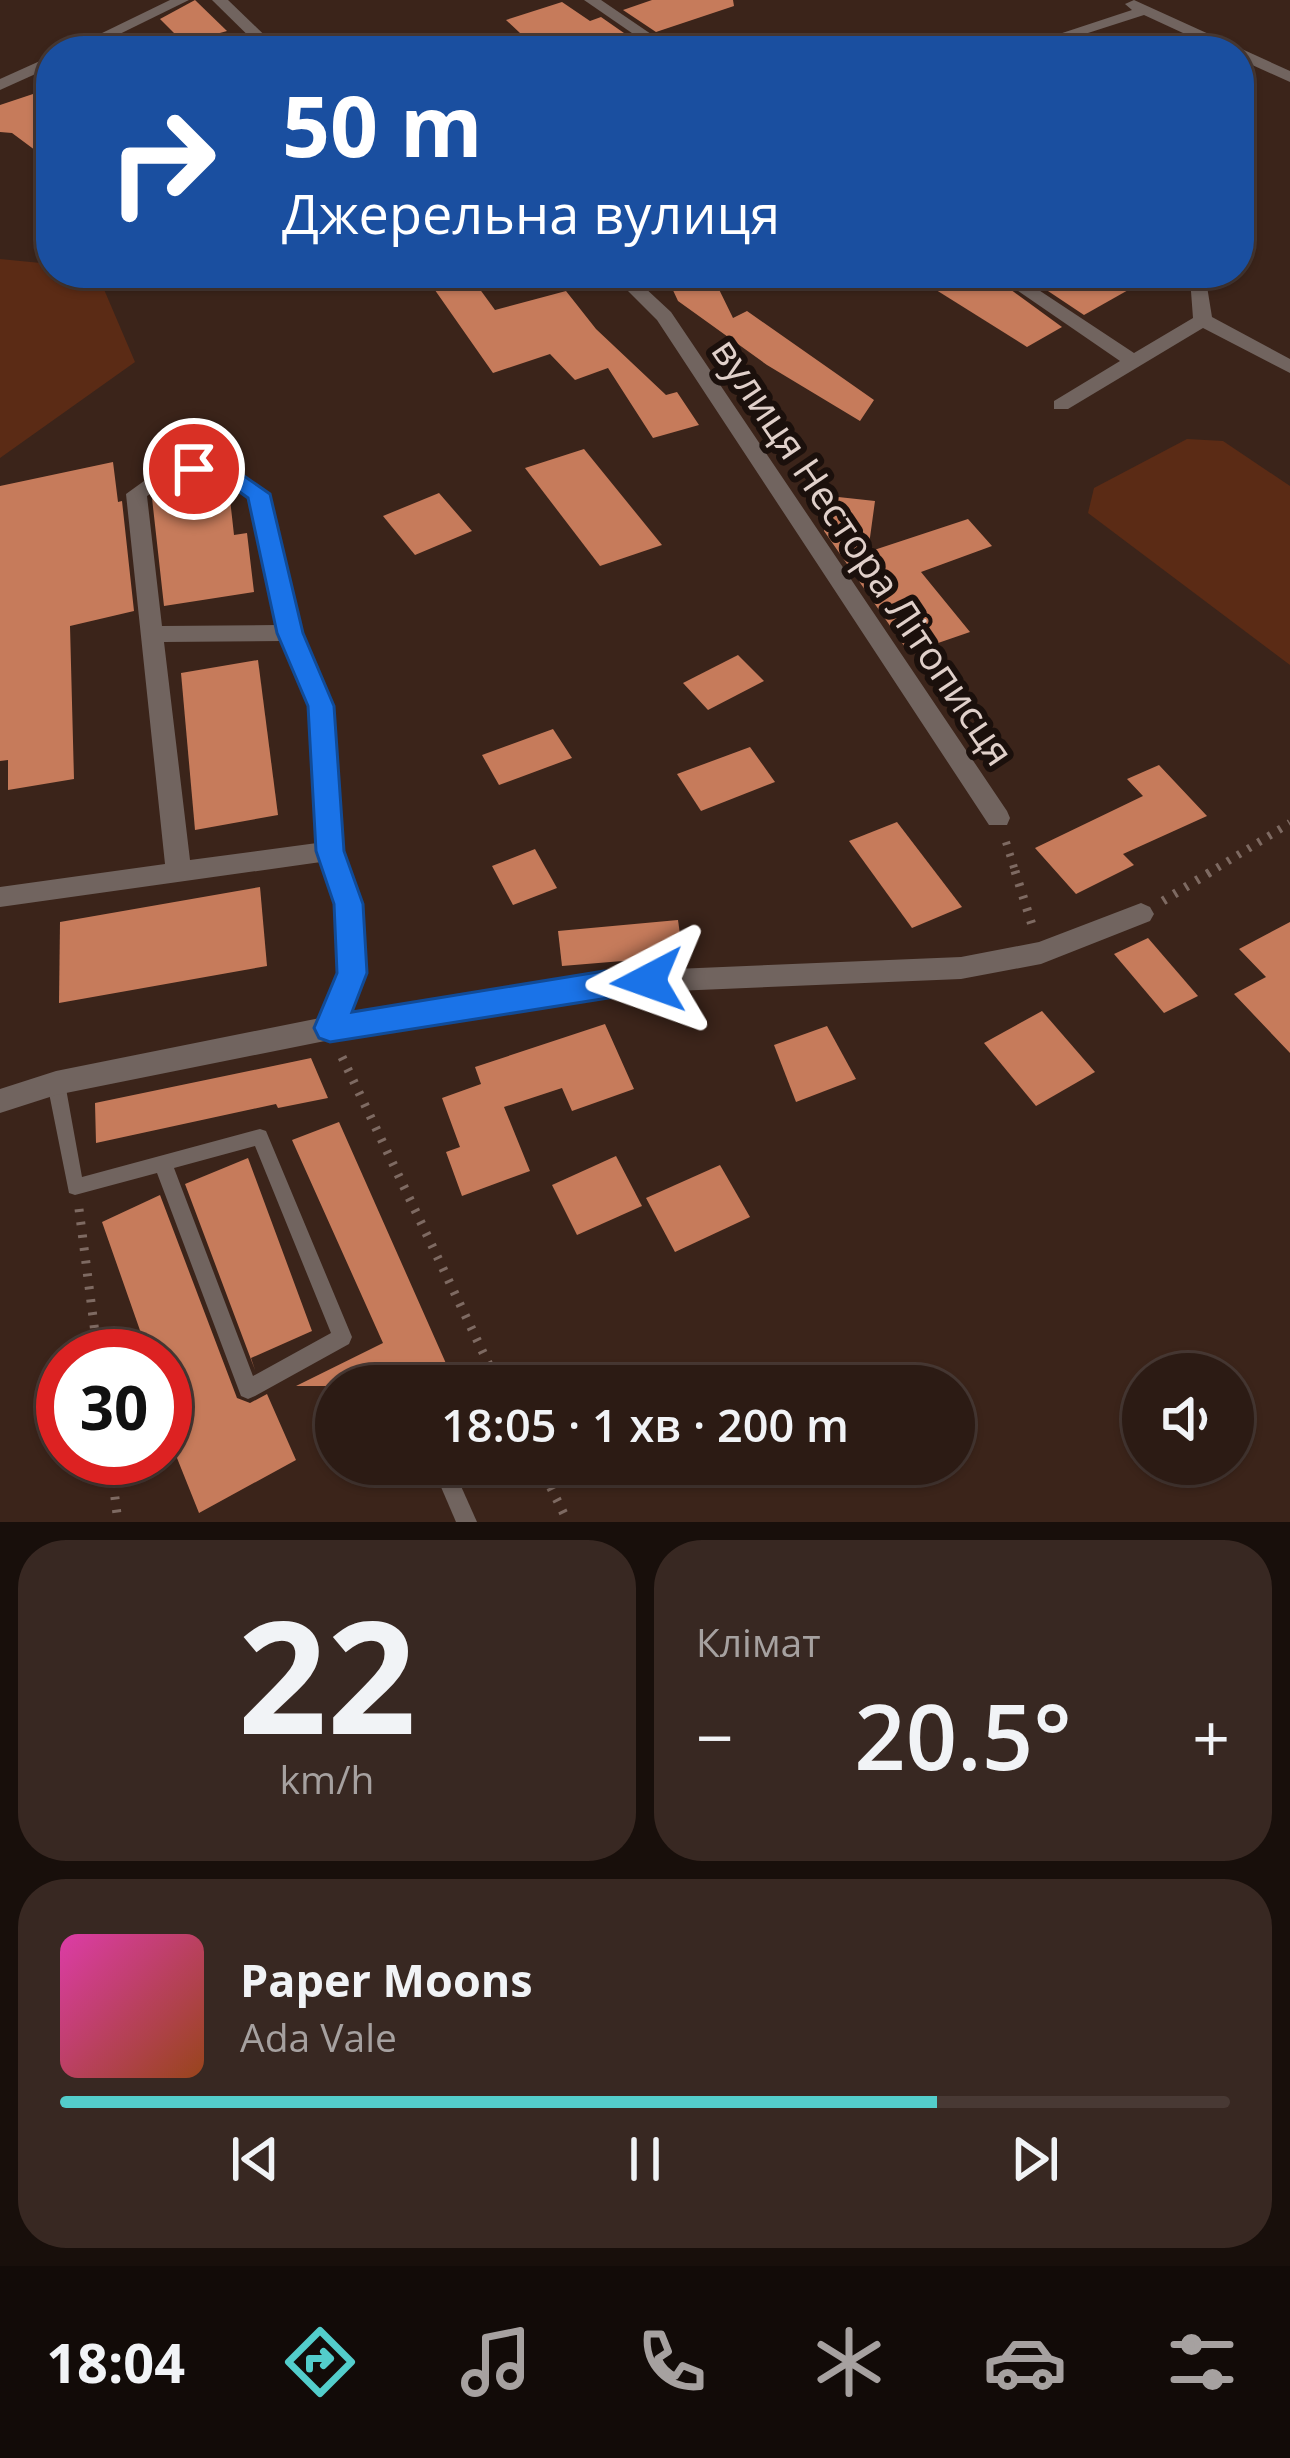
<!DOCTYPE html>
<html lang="uk">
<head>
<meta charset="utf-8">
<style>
  body { margin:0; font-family:"Open Sans",sans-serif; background:#382822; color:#f1f3f6; height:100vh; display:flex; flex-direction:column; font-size:45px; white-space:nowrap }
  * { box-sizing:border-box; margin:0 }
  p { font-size:39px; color:#a6a1a0 }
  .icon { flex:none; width:66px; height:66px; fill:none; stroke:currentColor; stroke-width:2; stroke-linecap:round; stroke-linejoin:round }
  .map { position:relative; height:1522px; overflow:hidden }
  .details { display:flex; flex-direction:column; gap:18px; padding:18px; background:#180f0b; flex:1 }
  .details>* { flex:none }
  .guide { position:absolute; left:36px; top:36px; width:1218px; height:252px; border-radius:48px; box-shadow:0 3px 9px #0004,0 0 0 3px #483934; background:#1a4fa0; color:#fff; overflow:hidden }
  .buttons { position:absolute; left:1122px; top:1353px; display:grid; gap:24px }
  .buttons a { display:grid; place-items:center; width:132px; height:132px; border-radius:50%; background:#2c1b14; box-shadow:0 3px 9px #0004,0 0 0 3px #483934; font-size:60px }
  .speed { position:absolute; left:36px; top:1329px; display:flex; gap:24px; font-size:60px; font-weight:700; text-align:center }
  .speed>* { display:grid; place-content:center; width:156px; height:156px; border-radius:50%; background:#2c1b14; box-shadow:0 3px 9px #0004,0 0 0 3px #483934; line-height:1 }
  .speed .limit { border:18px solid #d22; background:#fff; color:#111 }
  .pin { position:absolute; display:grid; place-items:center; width:102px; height:102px; color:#fff; margin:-51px; border:6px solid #fff; border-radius:50%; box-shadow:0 3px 12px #0007 }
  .me { position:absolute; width:132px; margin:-66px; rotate:266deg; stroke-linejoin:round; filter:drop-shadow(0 0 9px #0008) }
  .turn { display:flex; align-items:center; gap:42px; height:252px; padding:0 48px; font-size:54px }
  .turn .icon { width:156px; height:156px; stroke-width:2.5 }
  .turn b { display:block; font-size:84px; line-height:102px }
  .big { font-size:90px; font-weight:600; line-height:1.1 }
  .details .card { flex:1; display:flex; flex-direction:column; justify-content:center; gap:18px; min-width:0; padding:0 42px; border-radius:48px; background:#382822 }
  .details .dial { align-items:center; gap:0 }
  .dial b { font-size:156px; line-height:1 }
  .song { display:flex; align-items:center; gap:36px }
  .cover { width:144px; height:144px; border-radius:18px; background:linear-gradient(135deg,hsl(320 70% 55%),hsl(20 70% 35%)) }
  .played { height:12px; border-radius:6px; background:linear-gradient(90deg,#53cdcb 75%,#483934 75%) }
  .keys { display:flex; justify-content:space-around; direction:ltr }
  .heat { display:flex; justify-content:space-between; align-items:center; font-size:66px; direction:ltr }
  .details .tiles { flex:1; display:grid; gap:18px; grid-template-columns:1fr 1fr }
  .card:last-child { grid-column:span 2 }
  .trip { position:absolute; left:315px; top:1365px; width:660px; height:120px; border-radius:60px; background:#2c1b14; box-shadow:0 3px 9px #0004,0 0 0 3px #483934; font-weight:600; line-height:120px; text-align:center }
  .menu { display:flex; height:192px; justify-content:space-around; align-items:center; background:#120b08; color:#a6a1a0 }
  .menu .icon { width:84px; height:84px }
  .menu .on { color:#53cdcb }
  .menu b { font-size:54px; color:#f1f3f6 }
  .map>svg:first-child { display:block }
  .green { fill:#5b2b15 }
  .building { fill:#c67b5b }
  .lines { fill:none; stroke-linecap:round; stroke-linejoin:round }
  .path-far1 { stroke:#7e6a62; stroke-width:8; stroke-dasharray:3 9; stroke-linecap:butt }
  .path { stroke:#7e6a62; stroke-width:9; stroke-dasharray:3 10; stroke-linecap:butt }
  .service { fill:#71645f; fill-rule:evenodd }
  .minor { fill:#71645f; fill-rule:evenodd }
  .route { fill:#1a73e8; stroke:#114b97; stroke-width:3 }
  .labels { text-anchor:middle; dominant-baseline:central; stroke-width:12; stroke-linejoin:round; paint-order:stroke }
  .street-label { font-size:39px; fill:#e0d0ca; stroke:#1b100c }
</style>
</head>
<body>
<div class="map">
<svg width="1290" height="1522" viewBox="0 0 1290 1522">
  <rect width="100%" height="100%" fill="#3b241a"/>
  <!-- green -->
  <g class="green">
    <path d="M0,259L51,264V273H97L135,362L0,458Z"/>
    <path d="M1187,439L1223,441L1290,486V665L1088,513L1094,488Z"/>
  </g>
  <!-- building -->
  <g class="building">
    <path d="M195,0L227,31L184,43L160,19Z"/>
    <path d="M652,0H733L734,6L656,32L623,10Z"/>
    <path d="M562,2L590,21L601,17L634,40L600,51H591L574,38L536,48L506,20Z"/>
    <path d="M51,88V162L12,133L0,132V105Z"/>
    <path d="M468,273L495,310L566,291L596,329L666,395L677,392L699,425L653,438L608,368L575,380L550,354L493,373L430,283Z"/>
    <path d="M665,273H711L733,318L747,311L874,400L860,421L767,365L678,301Z"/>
    <path d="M909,273H988L1062,327L1027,347Z"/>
    <path d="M1021,273H1102L1130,289L1084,315Z"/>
    <path d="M584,449L662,545L600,566L525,468Z"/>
    <path d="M113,462L118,502L122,501L134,611L70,626L74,779L8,790V760L0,761V486Z"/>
    <path d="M222,487L229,490L234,535L247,533L254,592L164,606L152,498Z"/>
    <path d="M439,493L472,531L415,555L383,516Z"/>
    <path d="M829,496L875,501L868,552L968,519L992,546L921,572L970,632L909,653L824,531Z"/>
    <path d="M738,655L764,681L708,710L683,683Z"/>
    <path d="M258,660L278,815L195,830L181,673Z"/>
    <path d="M553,729L572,758L499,785L482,755Z"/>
    <path d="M750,747L775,782L701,811L677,774Z"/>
    <path d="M1159,765L1207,816L1123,854L1134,865L1076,894L1035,848L1143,796L1127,779Z"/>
    <path d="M897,822L962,907L912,928L849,841Z"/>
    <path d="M535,849L557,888L513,905L492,866Z"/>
    <path d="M260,887L267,966L59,1003L60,922Z"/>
    <path d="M678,920L683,956L562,966L558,931Z"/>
    <path d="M1290,922V1053L1234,994L1266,977L1239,949Z"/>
    <path d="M1148,938L1198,996L1164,1013L1114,954Z"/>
    <path d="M1042,1011L1095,1072L1036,1106L984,1043Z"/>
    <path d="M605,1024L634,1089L572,1111L562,1088L504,1107L530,1171L462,1196L446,1152L460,1147L442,1098L481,1084L475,1067Z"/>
    <path d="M827,1026L856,1079L796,1102L774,1045Z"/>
    <path d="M311,1058L328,1098L278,1108L276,1104L96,1143L95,1103Z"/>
    <path d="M339,1122L456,1386H296L383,1343L292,1140Z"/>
    <path d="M616,1156L642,1206L577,1235L552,1185Z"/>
    <path d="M248,1158L312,1331L251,1358L255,1370L185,1184Z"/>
    <path d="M720,1165L750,1217L675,1252L646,1198Z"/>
    <path d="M160,1195L237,1398L250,1403L267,1394L296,1460L199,1513L165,1428V1356H149L102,1222Z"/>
  </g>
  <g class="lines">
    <!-- path-far1 -->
    <g class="path-far1">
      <path d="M1006,842L1016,874"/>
      <path d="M1207,874L1290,823"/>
    </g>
    <!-- path -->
    <g class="path">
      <path d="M1015,871L1032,925"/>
      <path d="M1163,901L1212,871"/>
      <path d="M342,1057L499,1386"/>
      <path d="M79,1209L98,1356"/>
      <path d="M110,1458L118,1522"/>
      <path d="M539,1464L568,1522"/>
    </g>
    <!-- service -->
    <g class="service">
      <path d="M56,1075L62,1078L65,1083L82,1177L260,1129L266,1131L352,1337L349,1344L255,1396L248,1399L241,1396L157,1173L75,1195L69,1193L47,1083L50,1078ZM255,1146L331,1333L253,1376L174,1168Z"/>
      <path d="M442,1464L452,1466L477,1522H456L435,1473L438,1466Z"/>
    </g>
    <!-- minor -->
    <g class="minor">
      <path d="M170,0H189L85,51H65Z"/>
      <path d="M212,0H228L281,51H264Z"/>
      <path d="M584,0H601L676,51H658Z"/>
      <path d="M1134,0L1290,71V82L1239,59V51H1222L1144,15L1032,51H1008L1132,10L1125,4Z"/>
      <path d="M51,56V67L0,90V79Z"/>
      <path d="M610,273H629L671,312L1007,811L1010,818L1007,825H989L657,320Z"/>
      <path d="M992,273H1013L1134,353L1193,318L1190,278L1197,273L1205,274L1212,317L1290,359V373L1203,328L1068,409H1054V401L1120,361Z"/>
      <path d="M197,460L233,469L269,494L301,633L333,706L343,851L361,904L365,973L349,1013L604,972L961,957L1039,942L1141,903L1150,907L1154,914L1150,921L1041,964L961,979L604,994L330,1040L56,1095L0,1113V1089L56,1071L320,1018L339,973L335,904L321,862L0,907V887L165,864L126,494L162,468ZM197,473L218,479L249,497L277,625L162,626L147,496L176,478ZM282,641L309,706L317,843L190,860L164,642Z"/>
    </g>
  </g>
  <!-- route -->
  <path class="route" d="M221,460L270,494L303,633L334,706L344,851L363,904L367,973L352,1012L604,971L659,972L663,981L659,990L330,1042L319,1038L314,1028L337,973L334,904L316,851L308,706L277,633L248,498L216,475L194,476L182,469L194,461Z"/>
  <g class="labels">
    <!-- street labels -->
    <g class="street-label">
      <text transform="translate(864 551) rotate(56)">вулиця Нестора Літописця</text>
    </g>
  </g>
</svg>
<div class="buttons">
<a><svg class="icon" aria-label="sound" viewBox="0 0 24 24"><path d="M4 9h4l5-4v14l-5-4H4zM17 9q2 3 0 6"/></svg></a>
</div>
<div class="speed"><div class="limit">30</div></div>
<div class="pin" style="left:194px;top:469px;background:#d93025"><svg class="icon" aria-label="arrive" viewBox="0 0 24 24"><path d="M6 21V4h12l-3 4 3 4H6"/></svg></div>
<svg class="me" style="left:648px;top:981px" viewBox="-20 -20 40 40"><path d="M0-17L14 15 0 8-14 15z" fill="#1a73e8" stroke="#fff" stroke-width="4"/></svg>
<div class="trip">18:05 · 1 хв · 200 m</div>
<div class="guide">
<div class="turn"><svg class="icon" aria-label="right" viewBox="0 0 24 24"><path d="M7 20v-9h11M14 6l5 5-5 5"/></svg><div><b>50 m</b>Джерельна вулиця</div></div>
</div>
</div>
<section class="details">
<div class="tiles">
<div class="card dial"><b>22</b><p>km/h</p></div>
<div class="card"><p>Клімат</p>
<div class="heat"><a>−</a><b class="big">20.5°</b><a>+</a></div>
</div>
<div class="card">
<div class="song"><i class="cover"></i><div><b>Paper Moons</b><p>Ada Vale</p></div></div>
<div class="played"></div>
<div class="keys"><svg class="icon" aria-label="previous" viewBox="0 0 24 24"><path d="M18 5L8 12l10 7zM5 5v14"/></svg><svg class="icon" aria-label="pause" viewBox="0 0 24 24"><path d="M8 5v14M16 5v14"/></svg><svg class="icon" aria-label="next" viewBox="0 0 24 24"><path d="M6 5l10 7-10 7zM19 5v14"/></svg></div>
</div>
</div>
</section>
<nav class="menu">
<b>18:04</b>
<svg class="icon on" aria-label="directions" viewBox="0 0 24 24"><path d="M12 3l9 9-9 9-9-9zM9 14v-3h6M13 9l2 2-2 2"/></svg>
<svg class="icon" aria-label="music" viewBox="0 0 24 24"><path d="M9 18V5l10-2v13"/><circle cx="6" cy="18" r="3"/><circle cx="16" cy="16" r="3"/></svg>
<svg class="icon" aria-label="phone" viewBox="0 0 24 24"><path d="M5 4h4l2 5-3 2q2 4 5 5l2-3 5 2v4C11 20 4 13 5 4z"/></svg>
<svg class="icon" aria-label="climate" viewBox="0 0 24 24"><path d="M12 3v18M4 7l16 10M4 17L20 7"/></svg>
<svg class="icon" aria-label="car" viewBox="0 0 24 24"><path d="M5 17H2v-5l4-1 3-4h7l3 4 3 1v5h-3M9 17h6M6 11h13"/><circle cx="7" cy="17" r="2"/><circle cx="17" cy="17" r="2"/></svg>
<svg class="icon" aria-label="filters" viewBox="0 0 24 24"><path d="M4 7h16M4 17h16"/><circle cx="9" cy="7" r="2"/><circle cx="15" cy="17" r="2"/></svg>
</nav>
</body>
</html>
